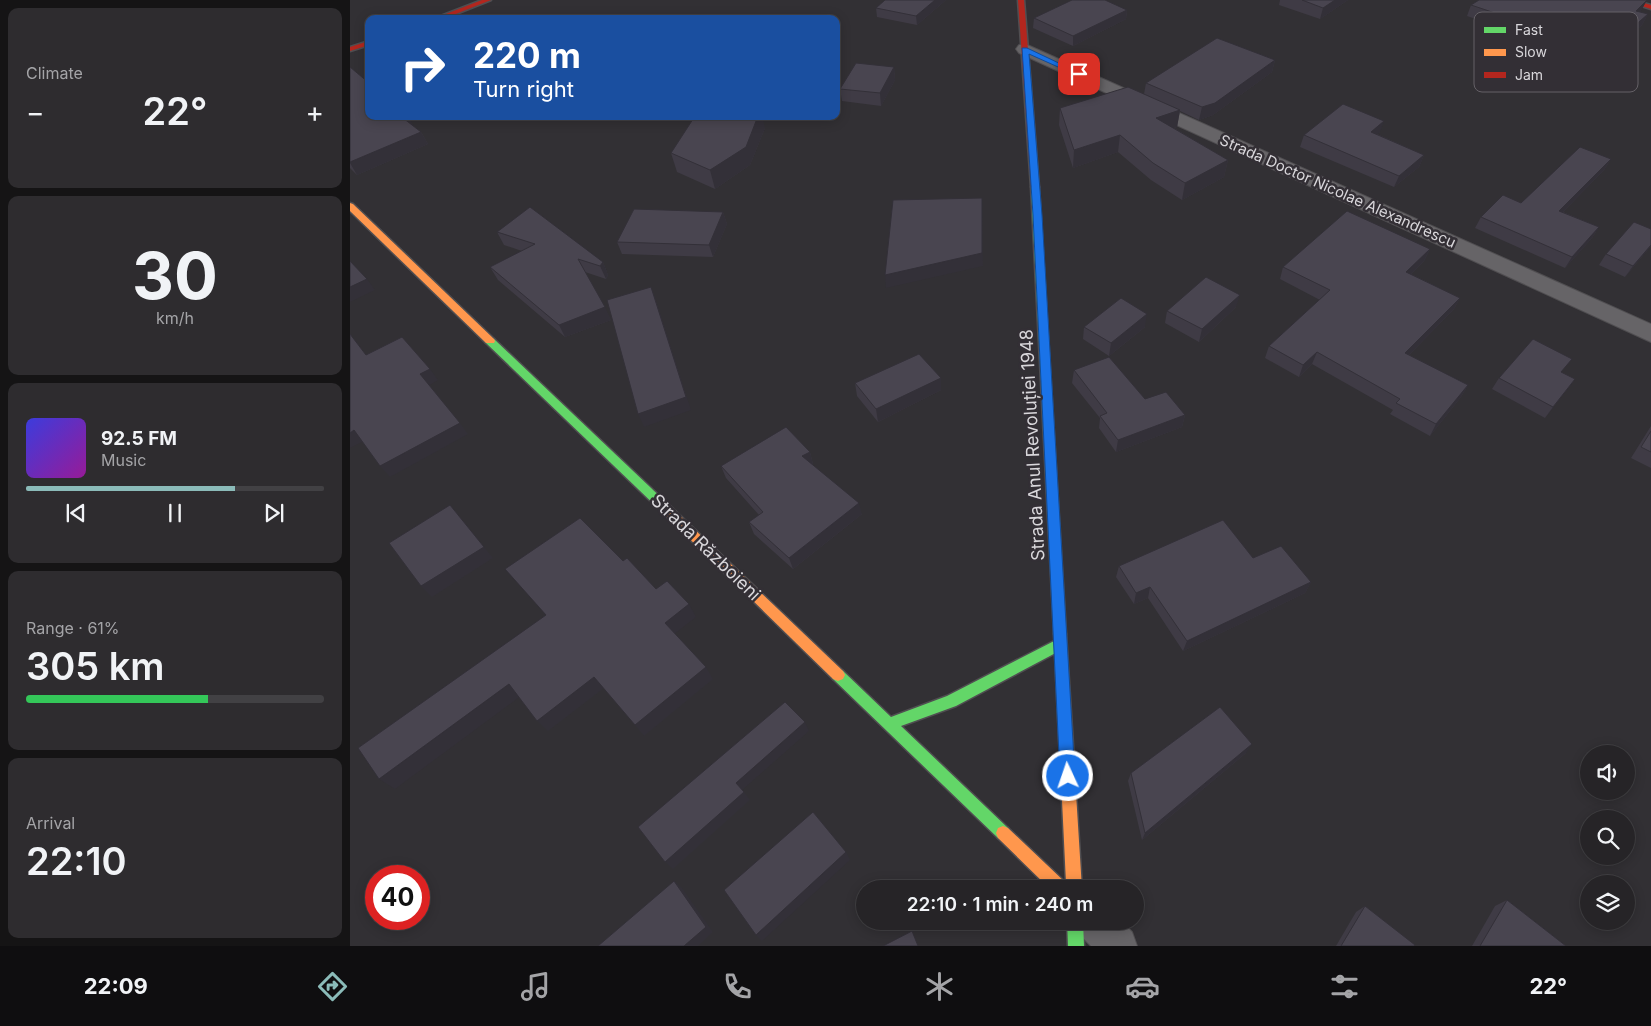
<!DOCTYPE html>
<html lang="en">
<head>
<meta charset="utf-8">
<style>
  body { margin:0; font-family:Inter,sans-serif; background:#2e2c2f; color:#f1f3f6; height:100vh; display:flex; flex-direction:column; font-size:19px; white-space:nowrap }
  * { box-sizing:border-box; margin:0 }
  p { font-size:16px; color:#a4a4a7 }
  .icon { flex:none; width:28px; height:28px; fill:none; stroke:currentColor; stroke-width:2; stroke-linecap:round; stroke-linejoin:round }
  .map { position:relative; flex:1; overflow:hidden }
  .drawer { display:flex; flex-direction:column; gap:8px; padding:8px; background:#151415; width:350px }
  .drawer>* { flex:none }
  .top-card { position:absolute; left:15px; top:15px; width:475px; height:105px; border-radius:10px; box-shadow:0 2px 12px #0003,0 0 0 1px #424144; background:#1a4fa0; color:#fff; overflow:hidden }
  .tools { position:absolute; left:1230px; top:745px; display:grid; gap:10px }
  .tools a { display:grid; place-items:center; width:55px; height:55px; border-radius:50%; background:#262427; box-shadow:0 2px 12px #0003,0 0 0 1px #424144; font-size:25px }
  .speed { position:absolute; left:15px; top:865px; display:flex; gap:10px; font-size:25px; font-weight:700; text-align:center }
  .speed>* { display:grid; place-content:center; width:65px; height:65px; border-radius:50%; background:#262427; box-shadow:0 2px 12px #0003,0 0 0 1px #424144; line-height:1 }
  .speed .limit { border:8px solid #d22; background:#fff; color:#111 }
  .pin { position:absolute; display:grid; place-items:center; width:42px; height:42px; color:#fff; margin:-21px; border-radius:10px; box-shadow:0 2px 8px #0006 }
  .me { position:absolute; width:55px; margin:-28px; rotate:357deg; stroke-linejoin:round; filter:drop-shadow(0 0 4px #0008) }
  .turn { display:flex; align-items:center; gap:18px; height:105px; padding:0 25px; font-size:22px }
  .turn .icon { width:65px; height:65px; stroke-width:2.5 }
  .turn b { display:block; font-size:35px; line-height:42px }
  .big { font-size:38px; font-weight:600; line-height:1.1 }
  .drawer .tile { flex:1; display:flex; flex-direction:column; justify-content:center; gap:8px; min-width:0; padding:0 18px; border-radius:10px; background:#2e2c2f }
  .drawer .dial { align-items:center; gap:0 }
  .dial b { font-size:65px; line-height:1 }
  .song { display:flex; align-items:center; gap:15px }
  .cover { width:60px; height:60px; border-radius:8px; background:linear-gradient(135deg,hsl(240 70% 55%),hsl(300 70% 35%)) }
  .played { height:5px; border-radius:2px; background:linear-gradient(90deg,#8bbbb9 70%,#424144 70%) }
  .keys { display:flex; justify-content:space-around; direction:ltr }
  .heat { display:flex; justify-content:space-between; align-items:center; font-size:28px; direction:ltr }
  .charge { height:8px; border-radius:4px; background:linear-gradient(90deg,#34c759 61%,#424144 0) }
  .trip { position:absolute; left:506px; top:880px; width:288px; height:50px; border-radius:25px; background:#262427; box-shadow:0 2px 12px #0003,0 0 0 1px #424144; font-weight:600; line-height:50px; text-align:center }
  .dock { display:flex; height:80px; justify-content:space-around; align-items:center; background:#0f0e10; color:#a4a4a7 }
  .dock .icon { width:35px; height:35px }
  .dock .current { color:#8bbbb9 }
  .dock b { font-size:22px; color:#f1f3f6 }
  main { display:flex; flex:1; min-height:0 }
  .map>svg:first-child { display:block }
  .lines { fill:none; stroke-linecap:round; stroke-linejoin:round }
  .street-casing { stroke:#504e51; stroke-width:2 }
  .fast-casing { stroke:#504e51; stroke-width:3 }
  .slow-casing { stroke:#504e51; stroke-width:3 }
  .jam-casing { stroke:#504e51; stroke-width:3 }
  .street { fill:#666467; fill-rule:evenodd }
  .fast { fill:#63d668; fill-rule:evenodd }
  .slow { fill:#ff974d; fill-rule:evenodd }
  .jam { fill:#b3261e; fill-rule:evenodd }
  .wall { fill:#3f3b45 }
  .shaded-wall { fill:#333038 }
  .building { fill:#494550; stroke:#333038 }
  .route { fill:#1a73e8; stroke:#114b97 }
  .labels { text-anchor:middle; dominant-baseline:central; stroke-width:5; stroke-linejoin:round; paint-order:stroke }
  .far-street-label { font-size:15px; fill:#d9d7db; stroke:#332f35 }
  .street-label { font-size:18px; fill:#d9d7db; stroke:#332f35 }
  .key { fill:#332f35; stroke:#656167; stroke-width:1 }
  .key-label { font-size:14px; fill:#d9d7db }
</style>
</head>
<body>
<main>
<section class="drawer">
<div class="tile"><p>Climate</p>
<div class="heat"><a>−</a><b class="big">22°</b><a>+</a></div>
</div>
<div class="tile dial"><b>30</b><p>km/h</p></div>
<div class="tile">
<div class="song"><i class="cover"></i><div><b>92.5 FM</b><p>Music</p></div></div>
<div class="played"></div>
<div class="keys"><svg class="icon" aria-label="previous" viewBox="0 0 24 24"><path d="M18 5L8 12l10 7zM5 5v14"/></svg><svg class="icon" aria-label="pause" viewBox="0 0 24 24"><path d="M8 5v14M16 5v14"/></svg><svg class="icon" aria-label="next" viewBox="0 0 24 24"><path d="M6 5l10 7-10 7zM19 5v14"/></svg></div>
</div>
<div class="tile"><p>Range · 61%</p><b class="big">305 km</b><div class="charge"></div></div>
<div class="tile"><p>Arrival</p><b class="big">22:10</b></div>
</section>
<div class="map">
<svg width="1301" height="946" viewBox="0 0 1301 946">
  <rect width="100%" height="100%" fill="#323034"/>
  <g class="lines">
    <defs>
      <g id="street">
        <path d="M675,44L1301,324V342L669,53L666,49L669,45Z"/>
        <path d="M725,921H771L782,932L787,946H741L730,935Z"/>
      </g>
      <g id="fast">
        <path d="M685,184L689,187L716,634L712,639L716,644L715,648L606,706L551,726L658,828L660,833L658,838L653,840L648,838L483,679L481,675L483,671L488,669L493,671L541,717L597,696L708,639L704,634L681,187Z"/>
        <path d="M140,338L144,339L320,506L322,509L320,512H312L136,343L135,341L136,339Z"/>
        <path d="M717,921H733L734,946H718Z"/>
      </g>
      <g id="slow">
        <path d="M0,203L3,204L144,339L145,341L144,343H136L0,211Z"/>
        <path d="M316,504L320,506L493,671L495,675L493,679L488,681L483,679L312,512L310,509L312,506Z"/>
        <path d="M710,628L715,630L716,634L732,889H700L648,838L646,833L648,828L653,826L658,828L716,883L704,634L705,630Z"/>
      </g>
      <g id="jam">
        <path d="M132,0H141L93,19H83Z"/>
        <path d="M668,0H674L689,187L685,190L681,187Z"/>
        <path d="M1273,0H1283L1301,5V9Z"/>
        <path d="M19,41V45L0,51V47Z"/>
      </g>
    </defs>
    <!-- street casing -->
    <use href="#street" class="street-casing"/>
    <!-- fast casing -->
    <use href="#fast" class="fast-casing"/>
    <!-- slow casing -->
    <use href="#slow" class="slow-casing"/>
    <!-- jam casing -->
    <use href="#jam" class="jam-casing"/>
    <!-- street -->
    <use href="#street" class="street"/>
    <!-- fast -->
    <use href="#fast" class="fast"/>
    <!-- slow -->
    <use href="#slow" class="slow"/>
    <!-- jam -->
    <use href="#jam" class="jam"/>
  </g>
  <!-- wall -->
  <g class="wall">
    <path d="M596,0L567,25L527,17L526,8Z"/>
    <path d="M930,0H998L970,19L929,5Z"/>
    <path d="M1297,0L1290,12L1298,14L1292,25L1260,53L1227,41L1217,50L1117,16L1121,5Z"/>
    <path d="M777,10L776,19L723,46L683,28L684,18Z"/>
    <path d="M925,60L922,72L863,115L849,120L830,111L827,127L824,128L878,160L874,177L832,200L801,180L768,152L723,168L709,125L710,108L794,94L796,83Z"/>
    <path d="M0,67L63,126L71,132L78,144L7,175L0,168Z"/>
    <path d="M544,67L545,80L531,106L492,101L490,89Z"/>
    <path d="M415,128L400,165L365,189L327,172L321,153Z"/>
    <path d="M1030,132L1027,134L1074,155L1069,167L1044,187L950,147L954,135Z"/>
    <path d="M1261,159L1254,170L1213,212L1249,227L1242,238L1215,268L1125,228L1131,217L1171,203Z"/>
    <path d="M373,212L377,224L363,257L272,254L267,242Z"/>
    <path d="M147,232L253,262L258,275L256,279L235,272L261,320L215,337L148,280L140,267L172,251L154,245Z"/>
    <path d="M1301,246L1275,277L1249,265L1256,254Z"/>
    <path d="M1080,249L1074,261L1061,274L1110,298L1104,309L1059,355L1118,385L1111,397L1080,436L1040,414L1043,410L962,364L949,377L915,358L919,346L970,300L930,279L933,267Z"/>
    <path d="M886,307L849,342L815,323L817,311Z"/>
    <path d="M734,327H795L759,356L733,339Z"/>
    <path d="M724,370L795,399L835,415L832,427L766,452L749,428L750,418L722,383Z"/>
    <path d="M1149,378L1225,379L1195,418L1142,389Z"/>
    <path d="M505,383L591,390L528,422L507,396Z"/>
    <path d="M1301,426V468L1281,458Z"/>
    <path d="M460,452L463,464H462L512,514L443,569L404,534L399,522L409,515L376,478L371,466Z"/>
    <path d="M903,558L961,582L955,593L833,651L798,598L784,604L766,577L769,566Z"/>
    <path d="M896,753L792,840L778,781L781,773Z"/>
    <path d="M1157,900L1216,946H1122L1145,906Z"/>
    <path d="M1015,906L1064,946H986L1006,912Z"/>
  </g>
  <!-- shaded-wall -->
  <g class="shaded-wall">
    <path d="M585,0H596L567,25L566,16Z"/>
    <path d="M985,0H998L970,19L973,8Z"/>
    <path d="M1297,0L1291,11L1281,21L1286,11Z"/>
    <path d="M777,10L776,19L723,46V36Z"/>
    <path d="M1298,14L1292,25L1260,53L1266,42Z"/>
    <path d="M1233,30L1227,41L1217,50L1223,39Z"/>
    <path d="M925,60L922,72L863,115L849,120L852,107Z"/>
    <path d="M544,67L545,80L531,106L530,93Z"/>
    <path d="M830,110L827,127L803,135L806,118Z"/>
    <path d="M58,116L65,128L53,118Z"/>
    <path d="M408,116H412L415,128L400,165L365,189L360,170Z"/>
    <path d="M1034,121L1030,132L1017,143L1021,132Z"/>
    <path d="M71,132L78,144L7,175L0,163V162Z"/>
    <path d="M770,135L768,152L723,168L724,150Z"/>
    <path d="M1074,155L1069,167L1044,187L1049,176Z"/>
    <path d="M1261,159L1254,170L1203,222L1209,211Z"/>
    <path d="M878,160L874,177L832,200L835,183Z"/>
    <path d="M632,198L633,266L536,288L535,275Z"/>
    <path d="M373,212L377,224L363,257L359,245Z"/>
    <path d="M1249,227L1242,238L1215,268L1222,257Z"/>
    <path d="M1301,245V246L1275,277L1283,266Z"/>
    <path d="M1080,249L1074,261L1051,284L1056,272Z"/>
    <path d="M253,262L258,275L256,279L250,266Z"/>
    <path d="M17,279L25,290L0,302V287Z"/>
    <path d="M301,287L306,300L341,410L294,427L288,414Z"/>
    <path d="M890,295L886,307L849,342L852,329Z"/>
    <path d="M1110,298L1104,309L1049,365L1055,353Z"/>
    <path d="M255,307L261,320L215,337L209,325Z"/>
    <path d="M797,314L795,327L759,356L761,343Z"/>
    <path d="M967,352L962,364L949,377L953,365Z"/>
    <path d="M80,369L88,380L78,386L70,374Z"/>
    <path d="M591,378V390L528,422L526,409Z"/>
    <path d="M1225,379L1217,390L1195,418L1203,407Z"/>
    <path d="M1118,385L1111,397L1080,436L1086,424Z"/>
    <path d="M835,415L832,427L766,452L768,440Z"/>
    <path d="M110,423L118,434L40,477L30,466Z"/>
    <path d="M4,430L14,441L0,448V433Z"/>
    <path d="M460,452L463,464L456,468L452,456Z"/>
    <path d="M509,503L512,514L443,569L439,558Z"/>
    <path d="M100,505L143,558L82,597L71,586Z"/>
    <path d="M961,582L955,593L833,651L837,641Z"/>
    <path d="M800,587L798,598L784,604L786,593Z"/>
    <path d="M339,604L346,617L323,635L315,623Z"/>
    <path d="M356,667L363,679L294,736L285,725Z"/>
    <path d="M244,677L254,688L198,731L187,721Z"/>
    <path d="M159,684L171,696L45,789L29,779Z"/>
    <path d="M455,722L459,731L391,791L386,783Z"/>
    <path d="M902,744L896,753L792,840L795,833Z"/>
    <path d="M394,792L400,800L323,869L315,862Z"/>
    <path d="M496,852L500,860L412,941L406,935Z"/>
    <path d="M324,881L332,888L363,932L348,946H334Z"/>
  </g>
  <!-- building -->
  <g class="building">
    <path d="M535,0H585L566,16L526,8Z"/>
    <path d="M722,0H755L777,10L723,36L684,18Z"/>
    <path d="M952,0H985L973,8Z"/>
    <path d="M1129,0H1297L1286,11L1298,14L1266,42L1233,30L1223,39L1121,5Z"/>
    <path d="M867,38L925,60L865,103L852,107L796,83Z"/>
    <path d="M506,63L544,67L530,93L490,89Z"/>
    <path d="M0,67L19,83V116H57L53,118L71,132L0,162Z"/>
    <path d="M778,87L830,110L806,118L878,160L835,183L803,163L770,135L724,150L710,108Z"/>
    <path d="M993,104L1034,121L1021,132L1074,155L1049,176L954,135Z"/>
    <path d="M345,116H408L396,147L360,170L321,153Z"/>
    <path d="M1230,147L1261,159L1209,211L1249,227L1222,257L1131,217L1153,195L1171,203Z"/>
    <path d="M632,198V253L535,275L543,200Z"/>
    <path d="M180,207L253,262L250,266L228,259L255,307L209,325L140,267L185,244L147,232Z"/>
    <path d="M284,209L373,212L359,245L267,242Z"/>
    <path d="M997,211L1080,249L1056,272L1110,298L1055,353L1118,385L1086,424L1046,403L1050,399L967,352L953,365L919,346L980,290L933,267Z"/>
    <path d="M1284,222L1301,229V245L1283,266L1256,254Z"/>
    <path d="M0,261L17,279L0,287Z"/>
    <path d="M856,277L890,295L852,329L817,311Z"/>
    <path d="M301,287L336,397L288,414L257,300Z"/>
    <path d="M771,298L797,314L761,343L734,327Z"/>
    <path d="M0,334L16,355L52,337L80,369L70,374L110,423L30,466L4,430L0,433Z"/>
    <path d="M1183,339L1222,359L1211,372L1225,379L1203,407L1149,378Z"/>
    <path d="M569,354L591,378L526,409L505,383Z"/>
    <path d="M759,357L795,399L816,392L835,415L768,440L750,416L757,413L724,370Z"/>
    <path d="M436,427L460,452L452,456L509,503L439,558L399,522L413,512L371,466Z"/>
    <path d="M1301,431V452L1291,447Z"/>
    <path d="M100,505L134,547L71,586L39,543Z"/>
    <path d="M230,518L273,561L277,558L306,589L317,581L339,604L315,623L356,667L285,725L244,677L187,721L159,684L29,779L8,748L196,615L155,569Z"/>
    <path d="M873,520L903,558L931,546L961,582L837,641L800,587L786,593L769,566Z"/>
    <path d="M435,702L455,722L386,783L394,792L315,862L288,827Z"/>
    <path d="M870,707L902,744L795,833L781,773Z"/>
    <path d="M463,812L496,852L406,935L374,890Z"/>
    <path d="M324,881L356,927L334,946H248Z"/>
    <path d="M1157,900L1216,946H1130Z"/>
    <path d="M1015,906L1065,945L1064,946H991Z"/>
    <path d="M562,931L568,946H533Z"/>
  </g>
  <!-- route -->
  <path class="route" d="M672,48H677L732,74L726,75L679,54L692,215L725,776L723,781L718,783L712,781L710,776L683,215Z"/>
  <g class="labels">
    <!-- far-street labels -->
    <g class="far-street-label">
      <text transform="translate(988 191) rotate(24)">Strada Doctor Nicolae Alexandrescu</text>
    </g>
    <!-- street labels -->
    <g class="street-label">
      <text transform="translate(682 445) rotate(-93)">Strada Anul Revoluției 1948</text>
      <text transform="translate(356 547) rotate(44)">Strada Războieni</text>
    </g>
  </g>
  <!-- legend -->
  <rect x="1124" y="12" width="164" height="80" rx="8" class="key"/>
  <rect x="1134" y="27" width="22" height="6" fill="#63d668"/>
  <rect x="1134" y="49" width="22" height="7" fill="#ff974d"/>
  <rect x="1134" y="72" width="22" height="6" fill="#b3261e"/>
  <g class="key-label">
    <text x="1165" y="35">Fast</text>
    <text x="1165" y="57">Slow</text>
    <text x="1165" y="80">Jam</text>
  </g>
</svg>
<div class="tools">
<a><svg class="icon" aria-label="sound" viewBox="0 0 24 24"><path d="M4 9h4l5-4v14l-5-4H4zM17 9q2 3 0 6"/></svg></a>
<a><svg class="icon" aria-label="search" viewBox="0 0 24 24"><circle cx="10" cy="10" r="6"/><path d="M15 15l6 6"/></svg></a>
<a><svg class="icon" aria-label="layers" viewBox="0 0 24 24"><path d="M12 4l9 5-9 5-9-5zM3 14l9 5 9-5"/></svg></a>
</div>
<div class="speed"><div class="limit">40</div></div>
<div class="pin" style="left:729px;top:74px;background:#d93025"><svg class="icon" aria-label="arrive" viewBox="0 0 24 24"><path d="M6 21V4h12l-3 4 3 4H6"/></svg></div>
<svg class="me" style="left:718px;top:776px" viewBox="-20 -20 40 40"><circle r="17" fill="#1a73e8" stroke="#fff" stroke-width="3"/><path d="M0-11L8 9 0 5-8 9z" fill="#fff"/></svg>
<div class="trip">22:10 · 1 min · 240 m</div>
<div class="top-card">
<div class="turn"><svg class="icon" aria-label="right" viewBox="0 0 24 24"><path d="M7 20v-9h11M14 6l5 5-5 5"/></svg><div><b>220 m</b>Turn right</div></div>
</div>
</div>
</main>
<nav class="dock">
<b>22:09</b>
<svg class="icon current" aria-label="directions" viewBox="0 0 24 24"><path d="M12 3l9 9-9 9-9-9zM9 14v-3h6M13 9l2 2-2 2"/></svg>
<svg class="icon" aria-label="music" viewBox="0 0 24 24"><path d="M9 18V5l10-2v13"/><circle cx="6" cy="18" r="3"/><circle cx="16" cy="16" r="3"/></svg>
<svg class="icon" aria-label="phone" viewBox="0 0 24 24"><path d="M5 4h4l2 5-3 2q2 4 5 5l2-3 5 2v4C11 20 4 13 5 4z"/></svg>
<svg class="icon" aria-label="climate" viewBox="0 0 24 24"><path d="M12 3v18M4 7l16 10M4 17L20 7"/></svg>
<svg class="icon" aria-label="car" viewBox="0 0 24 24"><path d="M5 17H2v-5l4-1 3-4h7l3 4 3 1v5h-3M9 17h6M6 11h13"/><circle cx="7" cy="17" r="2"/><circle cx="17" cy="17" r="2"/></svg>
<svg class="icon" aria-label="filters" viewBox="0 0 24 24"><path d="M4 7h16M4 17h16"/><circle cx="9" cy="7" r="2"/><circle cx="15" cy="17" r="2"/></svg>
<b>22°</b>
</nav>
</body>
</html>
